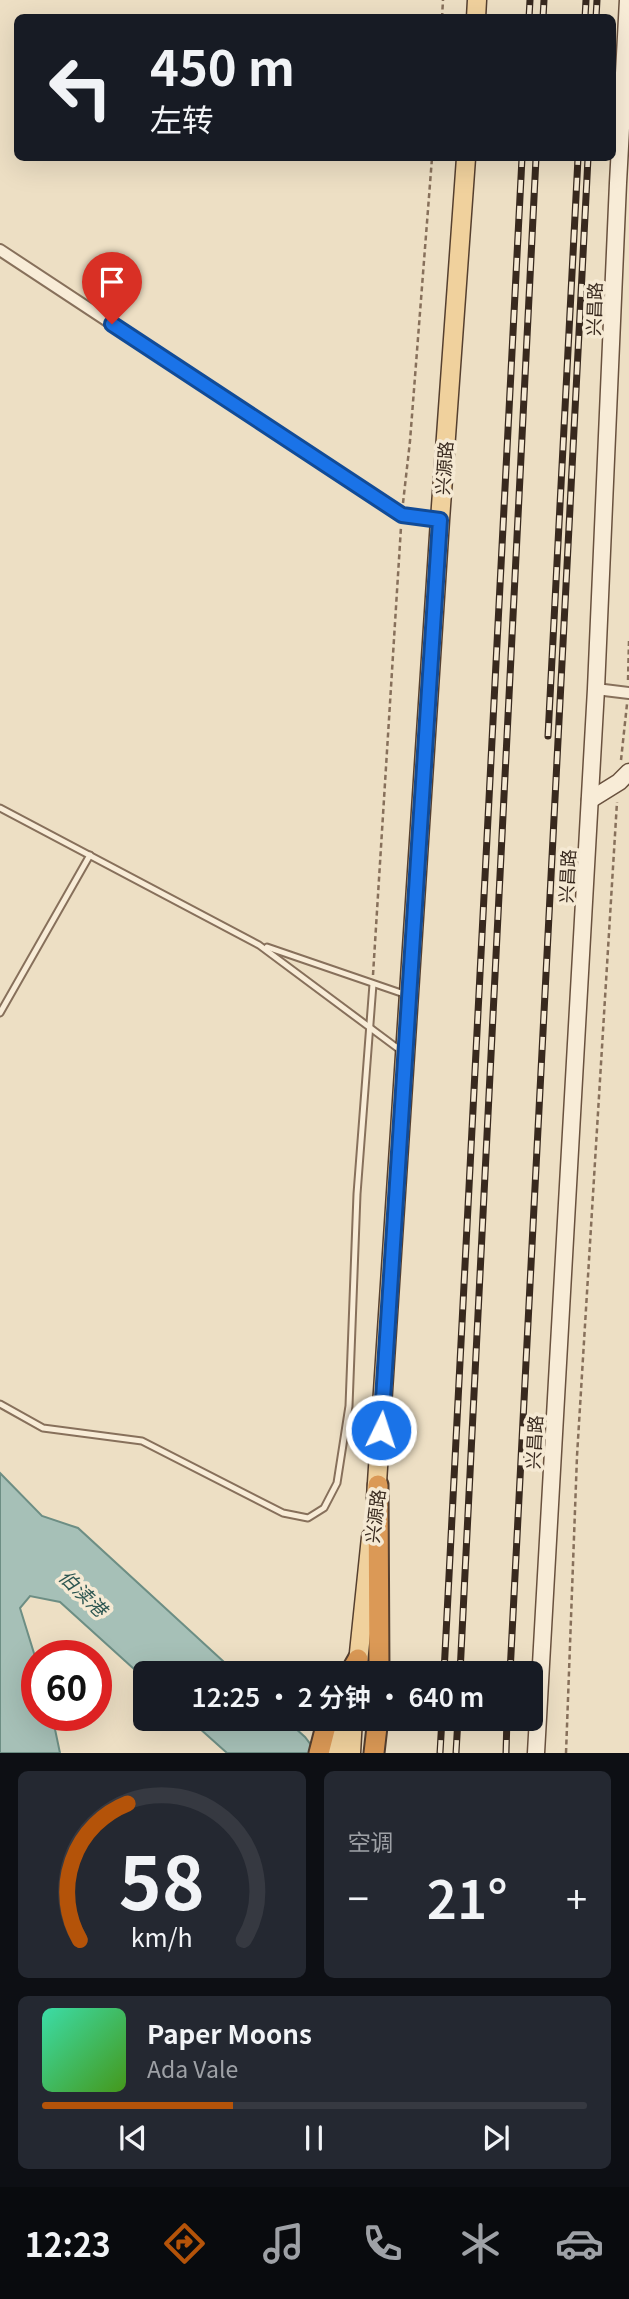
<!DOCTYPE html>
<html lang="zh">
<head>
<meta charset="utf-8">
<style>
  body { margin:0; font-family:Georgia,"Noto Sans SC",serif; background:#242831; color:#f1f3f6; height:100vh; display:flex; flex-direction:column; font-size:26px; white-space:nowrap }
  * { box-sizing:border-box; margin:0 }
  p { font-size:23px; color:#9ea1a6 }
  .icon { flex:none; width:38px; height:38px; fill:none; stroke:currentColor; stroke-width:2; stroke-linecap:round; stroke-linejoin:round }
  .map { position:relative; height:1753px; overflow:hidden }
  .drawer { display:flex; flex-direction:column; gap:18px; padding:18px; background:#0d0f14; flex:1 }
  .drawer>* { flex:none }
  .hud { position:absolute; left:14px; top:14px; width:602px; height:147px; border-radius:10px; box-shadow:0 7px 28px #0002; background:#171b24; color:#f1f3f6; overflow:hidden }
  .speed { position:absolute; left:21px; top:1640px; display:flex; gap:14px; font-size:35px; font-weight:700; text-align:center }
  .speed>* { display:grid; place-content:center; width:91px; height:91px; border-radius:50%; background:#171b24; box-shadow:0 7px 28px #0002; line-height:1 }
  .speed .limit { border:10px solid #d22; background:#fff; color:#111 }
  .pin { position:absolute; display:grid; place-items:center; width:60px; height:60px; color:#fff; margin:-72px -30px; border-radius:50% 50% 50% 0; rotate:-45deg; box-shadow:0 0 7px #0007 }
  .pin .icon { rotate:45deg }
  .me { position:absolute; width:77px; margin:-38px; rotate:4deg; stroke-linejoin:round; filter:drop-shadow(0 0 5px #0008) }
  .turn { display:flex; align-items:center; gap:24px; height:147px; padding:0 21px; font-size:32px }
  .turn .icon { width:91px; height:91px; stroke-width:2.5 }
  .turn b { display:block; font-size:49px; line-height:60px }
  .big { font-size:52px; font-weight:600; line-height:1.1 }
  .drawer .widget { flex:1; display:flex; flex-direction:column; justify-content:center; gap:10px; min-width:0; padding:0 24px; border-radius:10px; background:#242831 }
  .drawer .dial { align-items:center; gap:0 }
  .dial svg { height:182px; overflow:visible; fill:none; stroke:#363941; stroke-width:7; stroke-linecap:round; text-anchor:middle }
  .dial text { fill:#f1f3f6; stroke:none }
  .song { display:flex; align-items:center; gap:21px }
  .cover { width:84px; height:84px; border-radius:10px; background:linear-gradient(135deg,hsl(160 70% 55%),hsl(100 70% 35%)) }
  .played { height:7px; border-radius:4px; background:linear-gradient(90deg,#b45309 35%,#363941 35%) }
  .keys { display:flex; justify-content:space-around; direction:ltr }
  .heat { display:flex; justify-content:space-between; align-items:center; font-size:38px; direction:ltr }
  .drawer .tiles { flex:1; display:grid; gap:18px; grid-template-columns:1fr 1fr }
  .widget:last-child { grid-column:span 2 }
  .trip { position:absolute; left:133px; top:1661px; width:410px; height:70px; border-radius:10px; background:#171b24; box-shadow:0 7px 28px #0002; font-weight:600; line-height:70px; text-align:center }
  .dock { display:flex; height:112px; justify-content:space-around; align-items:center; background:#090b0e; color:#9ea1a6 }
  .dock .icon { width:49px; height:49px }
  .dock .selected { color:#b45309 }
  .dock b { font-size:32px; color:#f1f3f6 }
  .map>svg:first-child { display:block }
  .water { fill:#a6c0b7; stroke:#6d8e84; stroke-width:2 }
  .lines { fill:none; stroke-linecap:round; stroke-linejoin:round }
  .lane-casing { stroke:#87705b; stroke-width:9 }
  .street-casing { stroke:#87705b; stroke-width:14 }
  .secondary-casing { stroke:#69513e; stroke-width:19 }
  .primary-casing { stroke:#553f2f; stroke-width:21 }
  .highway-casing { stroke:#553f2f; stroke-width:23 }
  .path { stroke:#87705b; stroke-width:2.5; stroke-dasharray:5 3.5; stroke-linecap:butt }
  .lane { stroke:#f8ecd7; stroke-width:5 }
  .street { stroke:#f8ecd7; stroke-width:10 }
  .secondary { stroke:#f8ecd7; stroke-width:16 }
  .primary { stroke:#f0d19d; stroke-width:18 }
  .highway { stroke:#db9956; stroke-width:19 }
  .rail-casing { stroke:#38291e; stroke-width:7 }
  .rail { stroke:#f5e9d3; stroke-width:4.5; stroke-dasharray:13; stroke-linecap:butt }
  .route-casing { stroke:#114b97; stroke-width:18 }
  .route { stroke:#1a73e8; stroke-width:12 }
  .labels { text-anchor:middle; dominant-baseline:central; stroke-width:7; stroke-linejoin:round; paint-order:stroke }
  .street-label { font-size:18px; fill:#38291e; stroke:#f5e9d3 }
  .water-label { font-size:19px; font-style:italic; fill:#2e5752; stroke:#f5e9d3 }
</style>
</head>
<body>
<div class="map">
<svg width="629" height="1753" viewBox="0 0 629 1753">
  <rect width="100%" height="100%" fill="#eddfc4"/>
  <!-- water -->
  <g class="water">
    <path d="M0,1473L42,1516L78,1528L236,1673H145V1679L60,1602L30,1596L20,1608L37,1663V1715H52L60,1753H0Z"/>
    <path d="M189,1719H285L305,1737L317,1753H227Z"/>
  </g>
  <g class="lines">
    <defs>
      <g id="lane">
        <path d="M0,808L259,945L400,1050"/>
        <path d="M267,947L407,995"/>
        <path d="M0,1013L90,855"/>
        <path d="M0,1404L43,1428L142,1441L283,1513L308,1518L324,1508L337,1483L349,1406L357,1194L373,984"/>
      </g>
      <g id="street">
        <path d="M0,250L402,515L440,520"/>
        <path d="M596,689L629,693"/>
      </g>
      <g id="secondary">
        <path d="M590,800L619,782L629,772"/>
        <path d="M536,1753L596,689L618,183L628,0"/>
      </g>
      <g id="primary">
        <path d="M476,18L477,0"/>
        <path d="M376,1498L440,520L466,158"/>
        <path d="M357,1672L371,1537"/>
        <path d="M335,1753L343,1718"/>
        <path d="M351,1753L353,1718"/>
      </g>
      <g id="highway">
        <path d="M378,1485L379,1673"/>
        <path d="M350,1673L358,1659"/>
        <path d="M319,1753L328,1718"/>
        <path d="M374,1753L378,1718"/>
      </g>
    </defs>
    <!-- lane casing -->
    <use href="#lane" class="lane-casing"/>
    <!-- street casing -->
    <use href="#street" class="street-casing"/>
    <!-- secondary casing -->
    <use href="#secondary" class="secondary-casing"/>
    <!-- primary casing -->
    <use href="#primary" class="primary-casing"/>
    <!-- highway casing -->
    <use href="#highway" class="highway-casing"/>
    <!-- path -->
    <g class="path">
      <path d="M442,18L443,0"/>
      <path d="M403,503L410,441L432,158"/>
      <path d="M628,680L629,641"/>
      <path d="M621,760L627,704"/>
      <path d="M373,975L401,527"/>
      <path d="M566,1753L577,1456L617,802"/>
    </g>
    <!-- lane -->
    <use href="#lane" class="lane"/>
    <!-- street -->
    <use href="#street" class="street"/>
    <!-- secondary -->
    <use href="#secondary" class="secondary"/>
    <!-- primary -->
    <use href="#primary" class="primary"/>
    <!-- highway -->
    <use href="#highway" class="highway"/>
    <defs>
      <g id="rail">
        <path d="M529,18L530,0"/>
        <path d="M543,18L544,0"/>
        <path d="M585,18L586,0"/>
        <path d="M596,18L597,0"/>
        <path d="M548,736L578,158"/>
        <path d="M444,1673L522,158"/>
        <path d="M460,1673L536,158"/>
        <path d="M510,1673L588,158"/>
        <path d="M440,1753L442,1718"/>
        <path d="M456,1753L458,1718"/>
        <path d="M506,1753L507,1718"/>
      </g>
    </defs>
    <!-- rail casing -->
    <use href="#rail" class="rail-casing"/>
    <!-- rail -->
    <use href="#rail" class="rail"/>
  </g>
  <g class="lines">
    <defs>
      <path id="route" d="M112,324L402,515L440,520L381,1430"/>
    </defs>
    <!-- route casing -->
    <use href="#route" class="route-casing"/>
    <!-- route -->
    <use href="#route" class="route"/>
  </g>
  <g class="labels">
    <!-- street labels -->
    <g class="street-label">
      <text transform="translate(593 309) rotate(-88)">兴昌路</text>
      <text transform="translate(443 468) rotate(-86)">兴源路</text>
      <text transform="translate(566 876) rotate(-87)">兴昌路</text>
      <text transform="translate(533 1442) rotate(-87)">兴昌路</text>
      <text transform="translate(374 1516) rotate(-83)">兴源路</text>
    </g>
    <!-- water labels -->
    <g class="water-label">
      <text transform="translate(84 1592) rotate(44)">伯渎港</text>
    </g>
  </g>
</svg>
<div class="speed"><div class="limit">60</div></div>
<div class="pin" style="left:112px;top:324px;background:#d93025"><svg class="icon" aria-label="arrive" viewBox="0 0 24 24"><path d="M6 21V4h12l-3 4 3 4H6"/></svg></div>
<svg class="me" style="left:381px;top:1430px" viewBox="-20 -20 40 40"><circle r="17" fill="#1a73e8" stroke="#fff" stroke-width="3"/><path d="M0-11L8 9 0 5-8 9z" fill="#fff"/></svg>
<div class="trip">12:25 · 2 分钟 · 640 m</div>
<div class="hud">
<div class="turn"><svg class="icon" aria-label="left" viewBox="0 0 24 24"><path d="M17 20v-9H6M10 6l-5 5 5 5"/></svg><div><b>450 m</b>左转</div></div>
</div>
</div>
<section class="drawer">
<div class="tiles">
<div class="widget dial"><svg viewBox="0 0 100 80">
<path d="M14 69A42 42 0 1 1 86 69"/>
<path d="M14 69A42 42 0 0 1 35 9" stroke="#b45309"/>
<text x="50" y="56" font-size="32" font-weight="700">58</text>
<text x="50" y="72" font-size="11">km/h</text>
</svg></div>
<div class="widget"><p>空调</p>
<div class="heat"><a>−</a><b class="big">21°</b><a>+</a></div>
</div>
<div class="widget">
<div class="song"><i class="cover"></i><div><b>Paper Moons</b><p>Ada Vale</p></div></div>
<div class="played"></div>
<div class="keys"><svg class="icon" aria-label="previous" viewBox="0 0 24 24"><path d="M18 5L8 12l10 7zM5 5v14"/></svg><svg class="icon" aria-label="pause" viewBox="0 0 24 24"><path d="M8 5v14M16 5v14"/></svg><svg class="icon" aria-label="next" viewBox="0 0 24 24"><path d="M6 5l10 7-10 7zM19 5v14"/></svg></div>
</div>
</div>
</section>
<nav class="dock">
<b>12:23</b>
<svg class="icon selected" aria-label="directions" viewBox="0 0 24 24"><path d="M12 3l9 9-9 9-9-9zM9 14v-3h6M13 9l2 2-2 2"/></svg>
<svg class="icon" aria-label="music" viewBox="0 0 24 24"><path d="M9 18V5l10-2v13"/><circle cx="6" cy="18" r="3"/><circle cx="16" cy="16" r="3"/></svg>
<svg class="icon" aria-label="phone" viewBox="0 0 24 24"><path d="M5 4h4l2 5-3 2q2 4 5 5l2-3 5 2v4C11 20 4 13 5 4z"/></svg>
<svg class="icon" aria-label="climate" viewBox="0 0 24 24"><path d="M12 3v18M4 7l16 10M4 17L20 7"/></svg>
<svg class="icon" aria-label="car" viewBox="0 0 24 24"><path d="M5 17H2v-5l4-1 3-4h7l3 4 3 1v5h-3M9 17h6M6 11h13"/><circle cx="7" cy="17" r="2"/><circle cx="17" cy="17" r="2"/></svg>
</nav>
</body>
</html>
